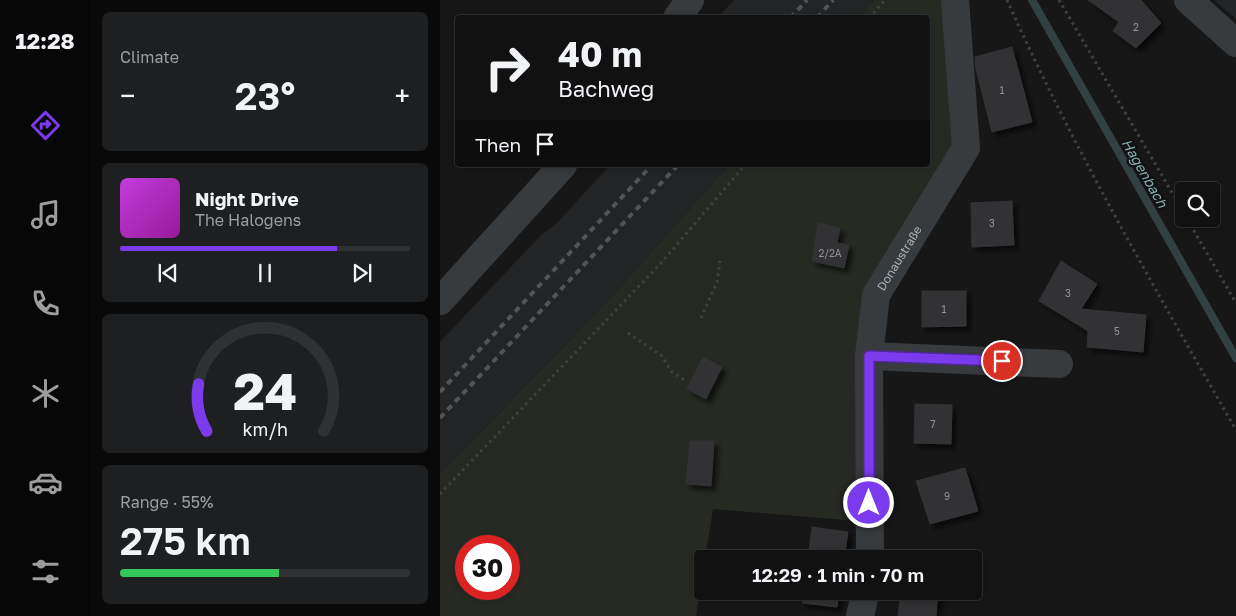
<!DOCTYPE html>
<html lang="en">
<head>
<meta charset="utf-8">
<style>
  body { margin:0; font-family:"Golos Text",sans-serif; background:#1e1f20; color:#f1f3f6; height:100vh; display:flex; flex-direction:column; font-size:19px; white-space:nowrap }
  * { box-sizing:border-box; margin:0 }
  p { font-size:16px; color:#9c9d9f }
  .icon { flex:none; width:28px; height:28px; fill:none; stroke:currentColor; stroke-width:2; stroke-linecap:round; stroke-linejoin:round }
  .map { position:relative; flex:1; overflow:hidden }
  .side { display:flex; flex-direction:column; gap:12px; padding:12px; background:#09090a; width:350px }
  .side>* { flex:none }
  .guide { position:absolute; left:15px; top:15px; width:475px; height:152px; border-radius:5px; box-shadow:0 2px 8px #0003,0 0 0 1px #303132; background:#111112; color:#f1f3f6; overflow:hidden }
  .fabs { position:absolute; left:735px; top:182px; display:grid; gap:10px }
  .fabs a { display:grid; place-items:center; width:45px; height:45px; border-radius:5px; background:#111112; box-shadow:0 2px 8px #0003,0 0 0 1px #303132; font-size:25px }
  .speed { position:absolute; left:15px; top:535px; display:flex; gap:10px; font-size:25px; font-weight:700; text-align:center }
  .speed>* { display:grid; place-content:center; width:65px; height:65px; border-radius:50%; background:#111112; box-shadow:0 2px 8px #0003,0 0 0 1px #303132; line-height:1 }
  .speed .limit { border:8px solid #d22; background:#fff; color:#111 }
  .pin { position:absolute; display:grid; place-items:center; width:42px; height:42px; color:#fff; margin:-21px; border:2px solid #fff; border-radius:50%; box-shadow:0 1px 5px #0007 }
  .me { position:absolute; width:55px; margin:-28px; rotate:0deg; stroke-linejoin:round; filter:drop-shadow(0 0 4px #0008) }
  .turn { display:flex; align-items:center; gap:18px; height:105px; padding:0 20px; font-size:22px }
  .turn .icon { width:65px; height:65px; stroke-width:2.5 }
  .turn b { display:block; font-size:35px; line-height:42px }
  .then { display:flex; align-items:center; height:48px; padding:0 20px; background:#0003; gap:10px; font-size:19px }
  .big { font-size:38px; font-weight:600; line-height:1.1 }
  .side .card { flex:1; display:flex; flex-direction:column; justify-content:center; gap:8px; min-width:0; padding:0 18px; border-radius:8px; background:#1e1f20 }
  .side .dial { align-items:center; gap:0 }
  .dial svg { height:130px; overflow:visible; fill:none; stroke:#303132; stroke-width:7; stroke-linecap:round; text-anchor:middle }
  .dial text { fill:#f1f3f6; stroke:none }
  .song { display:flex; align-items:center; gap:15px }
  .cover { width:60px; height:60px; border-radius:8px; background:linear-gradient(135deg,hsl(290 70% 55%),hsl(300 70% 35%)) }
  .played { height:5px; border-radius:2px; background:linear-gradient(90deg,#7c3aed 75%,#303132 75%) }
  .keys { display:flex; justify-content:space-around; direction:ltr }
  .heat { display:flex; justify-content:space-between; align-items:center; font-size:28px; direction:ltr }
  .charge { height:8px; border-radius:4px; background:linear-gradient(90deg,#34c759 55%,#303132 0) }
  .trip { position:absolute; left:254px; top:550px; width:288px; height:50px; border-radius:5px; background:#111112; box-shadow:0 2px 8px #0003,0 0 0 1px #303132; font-weight:600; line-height:50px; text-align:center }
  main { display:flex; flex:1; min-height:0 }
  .menu { display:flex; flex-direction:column; width:90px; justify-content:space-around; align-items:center; background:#070707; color:#9c9d9f }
  .menu .icon { width:35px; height:35px }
  .menu .active { color:#7c3aed }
  .menu b { font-size:22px; color:#f1f3f6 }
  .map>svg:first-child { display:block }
  .built { fill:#232425 }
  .green { fill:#262a23; fill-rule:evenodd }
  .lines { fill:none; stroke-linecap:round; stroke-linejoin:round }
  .stream { stroke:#314040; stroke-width:8 }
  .building { fill:#323334; stroke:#313234; filter:url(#shadow) }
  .path { stroke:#3e4244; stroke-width:3; stroke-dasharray:2.5 4; stroke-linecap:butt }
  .minor { stroke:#383b3d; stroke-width:28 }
  .rail { stroke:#515558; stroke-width:4; stroke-dasharray:6 5; stroke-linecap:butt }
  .route-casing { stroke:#51269a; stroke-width:12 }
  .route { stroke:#7c3aed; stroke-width:9 }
  .labels { text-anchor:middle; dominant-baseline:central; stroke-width:5; stroke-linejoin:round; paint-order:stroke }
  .number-label { font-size:10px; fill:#8c9396 }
  .street-label { font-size:12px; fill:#aab3b7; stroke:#121213 }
  .water-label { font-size:14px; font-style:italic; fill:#84acaf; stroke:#121213 }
</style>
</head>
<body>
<main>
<nav class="menu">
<b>12:28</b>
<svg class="icon active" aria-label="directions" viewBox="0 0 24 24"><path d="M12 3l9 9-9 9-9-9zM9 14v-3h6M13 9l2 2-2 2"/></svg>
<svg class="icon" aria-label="music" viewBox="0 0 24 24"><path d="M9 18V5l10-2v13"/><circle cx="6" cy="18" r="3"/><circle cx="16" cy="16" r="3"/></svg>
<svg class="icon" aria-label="phone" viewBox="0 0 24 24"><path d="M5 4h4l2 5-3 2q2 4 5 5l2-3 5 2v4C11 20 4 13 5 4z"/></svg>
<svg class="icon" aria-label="climate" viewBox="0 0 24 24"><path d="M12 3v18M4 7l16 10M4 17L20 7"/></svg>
<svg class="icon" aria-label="car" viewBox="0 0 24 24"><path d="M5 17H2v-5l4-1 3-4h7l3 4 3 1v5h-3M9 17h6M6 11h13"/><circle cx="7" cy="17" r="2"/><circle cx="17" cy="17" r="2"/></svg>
<svg class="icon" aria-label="filters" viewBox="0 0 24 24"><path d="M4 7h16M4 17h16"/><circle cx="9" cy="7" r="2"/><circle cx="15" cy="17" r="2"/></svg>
</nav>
<section class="side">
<div class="card"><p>Climate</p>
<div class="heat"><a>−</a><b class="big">23°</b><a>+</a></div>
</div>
<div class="card">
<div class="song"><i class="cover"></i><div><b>Night Drive</b><p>The Halogens</p></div></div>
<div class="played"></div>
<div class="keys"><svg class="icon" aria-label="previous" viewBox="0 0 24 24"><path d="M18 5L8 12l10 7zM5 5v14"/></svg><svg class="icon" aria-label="pause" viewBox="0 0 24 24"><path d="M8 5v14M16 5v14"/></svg><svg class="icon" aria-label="next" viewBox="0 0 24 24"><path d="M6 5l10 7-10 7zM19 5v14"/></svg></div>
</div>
<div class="card dial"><svg viewBox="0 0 100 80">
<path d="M14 69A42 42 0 1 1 86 69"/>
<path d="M14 69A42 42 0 0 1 9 40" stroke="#7c3aed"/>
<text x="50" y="56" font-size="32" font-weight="700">24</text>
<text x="50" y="72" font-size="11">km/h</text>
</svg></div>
<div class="card"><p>Range · 55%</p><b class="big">275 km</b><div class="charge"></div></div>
</section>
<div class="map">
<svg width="796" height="616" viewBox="0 0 796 616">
  <defs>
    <filter id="shadow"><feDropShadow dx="4.5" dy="4.5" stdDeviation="2.5" flood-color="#0009"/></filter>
  </defs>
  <rect width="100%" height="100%" fill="#171718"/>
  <!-- built -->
  <g class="built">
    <path d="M294,0H434L419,17L277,18Z"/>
    <path d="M774,0H796V19Z"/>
    <path d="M170,165H289L166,303L0,474V342L101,235L116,224Z"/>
  </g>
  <!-- green -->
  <path class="green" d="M434,0H508L526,148L436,295L429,522L273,509L265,559H262V576L256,616H0V474L166,303L289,165H488V18L419,17ZM26,546H69V589H26Z"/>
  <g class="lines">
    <!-- stream -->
    <path class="stream" d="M592,0L796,358"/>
  </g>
  <!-- building -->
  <g class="building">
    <path d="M648,0H701L721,23L696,48L673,31L679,22Z"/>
    <path d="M572,47L592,122L552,132L536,69L535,57Z"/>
    <path d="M572,201L574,245L532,247L531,203Z"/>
    <path d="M378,223L400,228L397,243L409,245L404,268L372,261Z"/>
    <path d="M621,261L657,284L641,309L706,315L703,352L647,347L648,331L599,301Z"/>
    <path d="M482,291H526V326L482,327Z"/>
    <path d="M263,357L282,367L266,399L247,389Z"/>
    <path d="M475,404L512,405L511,444L474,443Z"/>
    <path d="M250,441H274L271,486L246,484Z"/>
    <path d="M525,468L538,511L490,524L476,481Z"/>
    <path d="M372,527L408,532L404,559H368Z"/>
    <path d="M363,591H399L397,607L362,603Z"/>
    <path d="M461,591H498L496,616H458Z"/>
  </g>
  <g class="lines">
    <!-- path -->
    <g class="path">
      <path d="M567,0C633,148 715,289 796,430"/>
      <path d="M619,0L744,213"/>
      <path d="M429,18L445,0"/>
      <path d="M747,219L796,303"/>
      <path d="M261,318L277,282L280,261"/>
      <path d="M188,333L222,356L231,371L247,382"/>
      <path d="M0,494L222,262L305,165"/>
    </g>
    <!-- minor -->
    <g class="minor">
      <path d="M748,0L796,43"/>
      <path d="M237,18L250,0"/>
      <path d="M0,301L123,165"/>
      <path d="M429,356L619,364"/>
      <path id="s1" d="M430,559L429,356L436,295L526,148L515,0"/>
      <path d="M420,616L426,591"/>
    </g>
    <!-- rail -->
    <g class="rail">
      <path d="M350,18L367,0"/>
      <path d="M377,18L393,0"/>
      <path d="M0,392L212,165"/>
      <path d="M0,418L238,165"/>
    </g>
  </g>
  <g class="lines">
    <defs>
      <path id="route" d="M429,503V356L562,361"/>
    </defs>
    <!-- route casing -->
    <use href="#route" class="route-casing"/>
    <!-- route -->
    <use href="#route" class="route"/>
  </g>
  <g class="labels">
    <!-- number labels -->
    <g class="number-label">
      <text x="696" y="27">2</text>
      <text x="562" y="90">1</text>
      <text x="552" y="223">3</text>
      <text x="390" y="253">2/2A</text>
      <text x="628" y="293">3</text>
      <text x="504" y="309">1</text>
      <text x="677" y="331">5</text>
      <text x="493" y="424">7</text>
      <text x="507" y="496">9</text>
    </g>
    <!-- street labels -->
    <g class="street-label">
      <text stroke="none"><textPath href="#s1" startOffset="308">Donaustraße</textPath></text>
    </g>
    <!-- water labels -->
    <g class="water-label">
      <text transform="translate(705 173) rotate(60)">Hagenbach</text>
    </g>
  </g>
</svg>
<div class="fabs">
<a><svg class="icon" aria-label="search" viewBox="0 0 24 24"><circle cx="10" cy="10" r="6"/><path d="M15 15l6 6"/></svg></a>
</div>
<div class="speed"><div class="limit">30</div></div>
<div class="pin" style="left:562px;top:361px;background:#d93025"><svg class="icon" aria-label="arrive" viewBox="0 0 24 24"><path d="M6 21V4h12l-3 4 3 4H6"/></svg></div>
<svg class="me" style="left:429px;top:503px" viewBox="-20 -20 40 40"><circle r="17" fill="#7c3aed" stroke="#fff" stroke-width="3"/><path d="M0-11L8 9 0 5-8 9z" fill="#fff"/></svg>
<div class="trip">12:29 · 1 min · 70 m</div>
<div class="guide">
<div class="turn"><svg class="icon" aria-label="right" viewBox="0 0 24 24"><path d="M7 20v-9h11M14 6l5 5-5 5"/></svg><div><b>40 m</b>Bachweg</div></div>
<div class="then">Then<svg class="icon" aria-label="arrive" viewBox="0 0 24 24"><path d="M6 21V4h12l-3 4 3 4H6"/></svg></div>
</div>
</div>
</main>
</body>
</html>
